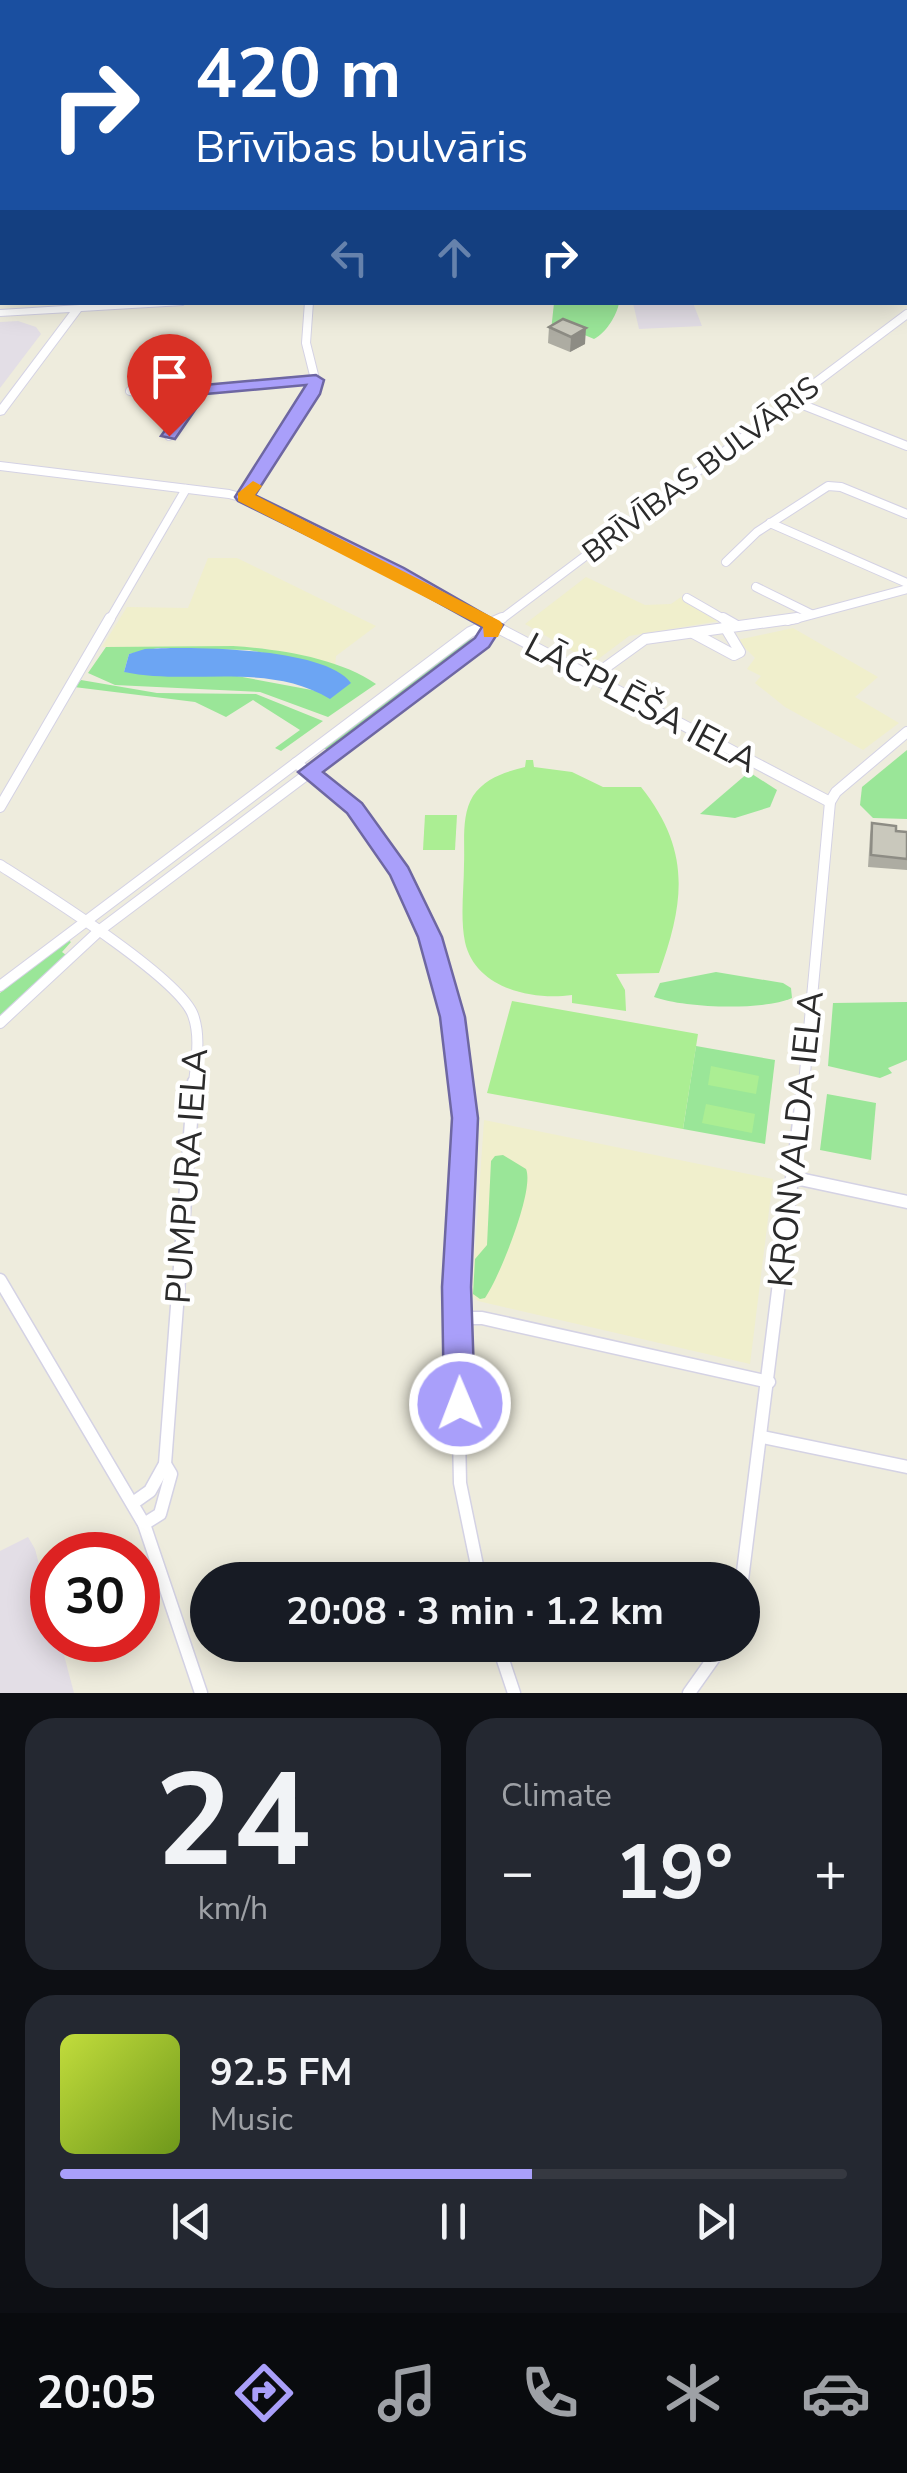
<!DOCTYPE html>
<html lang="en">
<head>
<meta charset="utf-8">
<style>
  body { margin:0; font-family:"Nunito Sans",sans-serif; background:#242831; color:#f1f3f6; height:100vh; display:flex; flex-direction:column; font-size:38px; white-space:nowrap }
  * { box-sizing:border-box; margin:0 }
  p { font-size:32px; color:#9ea1a6 }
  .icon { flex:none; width:55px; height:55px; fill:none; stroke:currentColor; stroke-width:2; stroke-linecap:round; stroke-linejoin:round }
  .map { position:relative; height:1693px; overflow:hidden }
  .side { display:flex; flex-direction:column; gap:25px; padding:25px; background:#0d0f14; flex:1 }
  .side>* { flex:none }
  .guide { position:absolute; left:0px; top:0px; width:908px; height:305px; box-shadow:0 5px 25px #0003; background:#1a4fa0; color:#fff; overflow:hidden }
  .speed { position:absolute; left:30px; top:1532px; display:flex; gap:20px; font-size:50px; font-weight:700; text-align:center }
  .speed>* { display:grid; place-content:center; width:130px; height:130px; border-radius:50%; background:#171b24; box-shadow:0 5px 25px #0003; line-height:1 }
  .speed .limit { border:15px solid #d22; background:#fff; color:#111 }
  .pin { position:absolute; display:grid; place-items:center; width:85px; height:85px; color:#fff; margin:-102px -42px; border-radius:50% 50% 50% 0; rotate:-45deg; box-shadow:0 0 10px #0007 }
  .pin .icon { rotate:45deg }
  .me { position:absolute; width:110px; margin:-55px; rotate:359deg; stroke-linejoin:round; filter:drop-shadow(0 0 8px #0008) }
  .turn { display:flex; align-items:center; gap:35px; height:210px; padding:0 30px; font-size:45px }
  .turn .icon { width:130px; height:130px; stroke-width:2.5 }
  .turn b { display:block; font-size:70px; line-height:85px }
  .lanes { display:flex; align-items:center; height:95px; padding:0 30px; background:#0003; justify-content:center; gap:50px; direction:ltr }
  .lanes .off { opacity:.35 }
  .big { font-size:75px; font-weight:700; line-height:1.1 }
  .side .widget { flex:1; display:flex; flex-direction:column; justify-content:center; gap:15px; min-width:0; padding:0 35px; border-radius:30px; background:#242831 }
  .side .dial { align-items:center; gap:0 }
  .dial b { font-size:130px; line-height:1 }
  .song { display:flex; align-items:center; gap:30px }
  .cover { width:120px; height:120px; border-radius:15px; background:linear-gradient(135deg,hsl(70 70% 55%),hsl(80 70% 35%)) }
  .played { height:10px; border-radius:5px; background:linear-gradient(90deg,#a99ffa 60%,#363941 60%) }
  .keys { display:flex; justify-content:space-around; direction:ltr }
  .heat { display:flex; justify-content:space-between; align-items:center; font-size:55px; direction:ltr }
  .side .tiles { flex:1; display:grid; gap:25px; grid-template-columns:1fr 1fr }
  .widget:last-child { grid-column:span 2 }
  .trip { position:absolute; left:190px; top:1562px; width:570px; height:100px; border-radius:50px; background:#171b24; box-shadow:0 5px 25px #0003; font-weight:700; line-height:100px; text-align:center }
  .tab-bar { display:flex; height:160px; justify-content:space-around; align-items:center; background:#090b0e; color:#9ea1a6 }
  .tab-bar .icon { width:70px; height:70px }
  .tab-bar .current { color:#a99ffa }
  .tab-bar b { font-size:45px; color:#f1f3f6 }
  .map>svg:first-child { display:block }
  .industrial { fill:#e3dee6 }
  .education { fill:#f0efcc }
  .green { fill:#9ae698; fill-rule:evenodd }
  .pitch { fill:#abee93 }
  .water { fill:#6ca5f3 }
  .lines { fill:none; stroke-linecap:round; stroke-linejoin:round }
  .minor-far3-casing { stroke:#d4d2e4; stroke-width:8 }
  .minor-far2-casing { stroke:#d4d2e4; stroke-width:10 }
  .minor-far1-casing { stroke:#d4d2e4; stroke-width:12 }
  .minor-casing { stroke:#d4d2e4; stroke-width:15 }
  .secondary-casing { stroke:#d4d2e4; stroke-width:2 }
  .minor-far3 { stroke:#fff; stroke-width:6 }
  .minor-far2 { stroke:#fff; stroke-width:8 }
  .minor-far1 { stroke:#fff; stroke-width:10 }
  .minor { stroke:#fff; stroke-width:12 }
  .secondary { fill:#fff; fill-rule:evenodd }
  .wall { fill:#adaca2 }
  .shaded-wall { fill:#8d8c84 }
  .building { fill:#c9c8bc; stroke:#8d8c84; stroke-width:2.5 }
  .route { fill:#a99ffa; stroke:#6e67a2; stroke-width:2.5 }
  .slow { fill:#f59e0b }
  .labels { text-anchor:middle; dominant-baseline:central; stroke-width:9; stroke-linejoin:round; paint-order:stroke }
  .far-street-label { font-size:30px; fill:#2b2b2b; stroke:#fff }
  .street-label { font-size:35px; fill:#2b2b2b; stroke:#fff }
</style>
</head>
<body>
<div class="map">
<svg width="907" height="1693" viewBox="0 0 907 1693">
  <rect width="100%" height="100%" fill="#eeecdd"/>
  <!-- industrial -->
  <g class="industrial">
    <path d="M633,303H693L702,326L639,329Z"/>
    <path d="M18,321L36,327L41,334L0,388V322Z"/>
    <path d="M28,1537L35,1549L52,1614V1640H60L74,1693H0V1551Z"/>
  </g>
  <!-- education -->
  <g class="education">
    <path d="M208,558H237L376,626L336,656L335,666L261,648L102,647L127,607L188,608Z"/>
    <path d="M586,577L645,605L671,604L681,597L719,621L629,636L593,663L525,624Z"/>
    <path d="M793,628L878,677L855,697L899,723L863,750L785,707L755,683L761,676L747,669L755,658L737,640Z"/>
    <path d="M484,1120L773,1179L750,1364L478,1301L472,1295Z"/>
  </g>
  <!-- green -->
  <g class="green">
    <path d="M554,303H619C617,315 606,333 594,339L568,328L550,340Z"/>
    <path d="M473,636L469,642L473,645L334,749H319Z"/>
    <path d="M233,646C278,649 339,658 376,684L328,717L260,692L115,685L88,673L106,647ZM158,648L249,650L316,664L317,691L237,676L124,672L129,654Z"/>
    <path d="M81,680L157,693L256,694L323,721L281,751L275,748L300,730L253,700L226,717L195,702L74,687Z"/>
    <path d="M907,750V819L873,818L860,805L862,787Z"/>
    <path d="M749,772L777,790L770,807L735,818L700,814Z"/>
    <path d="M68,940L71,942L62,952L66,955L0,1017V993Z"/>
    <path d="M716,972L783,983L791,988L792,998C762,1011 684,1008 654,997L660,983Z"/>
    <path d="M907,1002V1060L888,1068L892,1073L880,1078L828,1066L833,1003Z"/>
    <path d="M696,1046L775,1060L765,1144L683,1129Z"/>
    <path d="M827,1094L876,1103L871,1160L820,1150Z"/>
    <path d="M503,1155L526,1169C535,1190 499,1278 485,1298L480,1299L473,1294L475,1259L487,1245L491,1161L495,1156Z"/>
  </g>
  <!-- pitch -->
  <g class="pitch">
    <path d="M526,760H533L534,767L572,772L603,787H641C691,850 685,901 659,973L616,974L625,990L626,1011L572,1003V995C532,1001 475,988 465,942C460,917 464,889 464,864C465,843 461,815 473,796C485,778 505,772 525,767Z"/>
    <path d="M425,815H457L455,850H423Z"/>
    <path d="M512,1001L698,1034L683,1129L487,1093Z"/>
    <path d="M711,1066L759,1076L756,1094L708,1085Z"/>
    <path d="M706,1104L755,1114L752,1133L702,1123Z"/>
  </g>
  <!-- water -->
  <path class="water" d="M145,649C188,646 325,647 351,683L330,699C268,661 190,686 124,672L129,654Z"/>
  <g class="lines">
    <defs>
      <g id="minor-far3">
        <path d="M757,2L761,0"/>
        <path d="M905,227L907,232"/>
      </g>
      <g id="minor-far2">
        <path d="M130,391L151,394L315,379"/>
        <path d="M793,401L907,446"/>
        <path d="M169,436L196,401L199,389"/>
        <path d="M0,466L229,494L258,502L484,621"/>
        <path d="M244,497L316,383L306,343L309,302"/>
        <path d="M770,523L907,583"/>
        <path d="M726,562L757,532L828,486L841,487L907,514"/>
        <path d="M756,587L811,614"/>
        <path d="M687,598L727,621"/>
        <path d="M109,621L186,489"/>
        <path d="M499,621L907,314"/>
        <path d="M788,621L907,589"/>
      </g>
      <g id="minor-far1">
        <path d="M479,618L830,802"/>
        <path d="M723,618L737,626"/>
        <path d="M693,633L734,655L740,652L725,627"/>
        <path d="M591,678L645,639L797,618"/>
        <path d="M296,763C316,778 341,793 357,811C423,883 449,990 461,1084"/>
        <path d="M0,807L110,618"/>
        <path d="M0,865C39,890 179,977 193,1015C201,1037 196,1061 194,1084"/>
        <path d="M0,986L470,632L502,618"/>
        <path d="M0,1023L100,930L482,643L493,625"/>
        <path d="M804,1084L830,802L836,792L907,732"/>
      </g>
      <g id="minor">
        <path d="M460,1082L465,1118L456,1287L460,1483L480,1580"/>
        <path d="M795,1178L907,1202"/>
        <path d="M0,1280L144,1524L201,1693"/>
        <path d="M457,1318H482L769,1382"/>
        <path d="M763,1437L907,1467"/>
        <path d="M133,1503L150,1491L165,1464L194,1082"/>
        <path d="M144,1524L160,1514L171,1474L165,1464"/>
        <path d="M742,1580L804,1082"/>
        <path d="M498,1645L514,1693"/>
        <path d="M689,1693L723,1645"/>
      </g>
      <g id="secondary">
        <rect x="905" y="277" width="2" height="6"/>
        <path d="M128,302H187L183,305L81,311L4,414L0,415V405L70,312L0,316V310Z"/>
      </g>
    </defs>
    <!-- minor-far3 casing -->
    <use href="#minor-far3" class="minor-far3-casing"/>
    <!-- minor-far2 casing -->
    <use href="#minor-far2" class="minor-far2-casing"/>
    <!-- minor-far1 casing -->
    <use href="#minor-far1" class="minor-far1-casing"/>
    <!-- minor casing -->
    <use href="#minor" class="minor-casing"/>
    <!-- secondary casing -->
    <use href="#secondary" class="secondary-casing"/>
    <!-- minor-far3 -->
    <use href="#minor-far3" class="minor-far3"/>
    <!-- minor-far2 -->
    <use href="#minor-far2" class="minor-far2"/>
    <!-- minor-far1 -->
    <use href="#minor-far1" class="minor-far1"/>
    <!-- minor -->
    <use href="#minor" class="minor"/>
    <!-- secondary -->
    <use href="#secondary" class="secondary"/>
  </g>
  <!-- wall -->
  <g class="wall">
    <path d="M549,327L585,344L570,352L548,343Z"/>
    <path d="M872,823L896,831L907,832V870L868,867L870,835Z"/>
  </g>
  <!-- shaded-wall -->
  <path class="shaded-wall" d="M586,328L585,344L570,352L571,337Z"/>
  <!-- building -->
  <g class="building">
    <path d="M563,319L586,328L571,337L549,327Z"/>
    <path d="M872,823L896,826V831L907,832V859L871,855Z"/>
  </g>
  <!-- route -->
  <path class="route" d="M316,375L324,380L320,394L255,495L404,568L503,625L489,647L323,772L362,803L408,867L442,937L465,1017L478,1118L471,1287L475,1404L470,1414L460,1418L449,1414L444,1404L442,1287L452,1118L440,1017L418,937L390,875L347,813L298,772L475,638L482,627L390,576L238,501L235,497L306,385L206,394L175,439L161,436L187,400L193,386Z"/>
  <!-- slow -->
  <path class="slow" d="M253,481L262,486L255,495L500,621L503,625L498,637H484L483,627L238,501V493Z"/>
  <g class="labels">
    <!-- far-street labels -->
    <g class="far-street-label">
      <text transform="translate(701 470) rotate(-37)">BRĪVĪBAS BULVĀRIS</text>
    </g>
    <!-- street labels -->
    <g class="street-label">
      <text transform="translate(641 703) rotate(28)">LĀČPLĒŠA IELA</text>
      <text transform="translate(796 1139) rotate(-84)">KRONVALDA IELA</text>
      <text transform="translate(187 1176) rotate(-86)">PUMPURA IELA</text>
    </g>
  </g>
</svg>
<div class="speed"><div class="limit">30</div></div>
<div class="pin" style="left:169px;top:436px;background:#d93025"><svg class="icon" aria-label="arrive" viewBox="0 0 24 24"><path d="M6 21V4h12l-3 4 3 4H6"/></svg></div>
<svg class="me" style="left:460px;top:1404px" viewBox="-20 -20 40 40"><circle r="17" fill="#a99ffa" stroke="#fff" stroke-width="3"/><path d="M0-11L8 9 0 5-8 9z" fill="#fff"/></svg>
<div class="trip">20:08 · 3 min · 1.2 km</div>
<div class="guide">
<div class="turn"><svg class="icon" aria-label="right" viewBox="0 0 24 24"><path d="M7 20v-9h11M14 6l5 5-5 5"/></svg><div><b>420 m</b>Brīvības bulvāris</div></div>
<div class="lanes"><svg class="icon off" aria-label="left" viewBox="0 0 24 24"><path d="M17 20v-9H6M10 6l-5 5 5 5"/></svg><svg class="icon off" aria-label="ahead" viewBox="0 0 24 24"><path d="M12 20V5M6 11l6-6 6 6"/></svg><svg class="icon" aria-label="right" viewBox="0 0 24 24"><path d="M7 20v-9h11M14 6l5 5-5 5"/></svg></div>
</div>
</div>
<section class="side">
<div class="tiles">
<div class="widget dial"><b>24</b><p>km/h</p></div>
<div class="widget"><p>Climate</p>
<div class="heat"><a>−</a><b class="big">19°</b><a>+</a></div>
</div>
<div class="widget">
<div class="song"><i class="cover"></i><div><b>92.5 FM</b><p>Music</p></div></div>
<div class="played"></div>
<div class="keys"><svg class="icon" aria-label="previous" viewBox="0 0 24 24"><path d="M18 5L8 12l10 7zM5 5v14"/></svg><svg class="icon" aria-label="pause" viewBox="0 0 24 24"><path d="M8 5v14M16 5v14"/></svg><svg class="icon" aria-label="next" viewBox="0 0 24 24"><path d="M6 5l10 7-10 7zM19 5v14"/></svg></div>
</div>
</div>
</section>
<nav class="tab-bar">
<b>20:05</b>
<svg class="icon current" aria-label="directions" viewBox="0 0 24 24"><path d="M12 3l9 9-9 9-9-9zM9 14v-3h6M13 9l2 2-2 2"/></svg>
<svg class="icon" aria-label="music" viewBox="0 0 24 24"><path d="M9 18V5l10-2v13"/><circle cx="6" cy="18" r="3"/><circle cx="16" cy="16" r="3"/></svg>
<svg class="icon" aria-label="phone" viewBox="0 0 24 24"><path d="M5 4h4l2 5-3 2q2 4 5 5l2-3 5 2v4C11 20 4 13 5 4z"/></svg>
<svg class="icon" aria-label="climate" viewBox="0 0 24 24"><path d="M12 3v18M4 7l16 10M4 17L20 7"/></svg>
<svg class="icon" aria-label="car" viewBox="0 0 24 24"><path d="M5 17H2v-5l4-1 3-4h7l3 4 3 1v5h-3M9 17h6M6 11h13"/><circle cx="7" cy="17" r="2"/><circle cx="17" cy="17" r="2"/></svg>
</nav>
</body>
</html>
